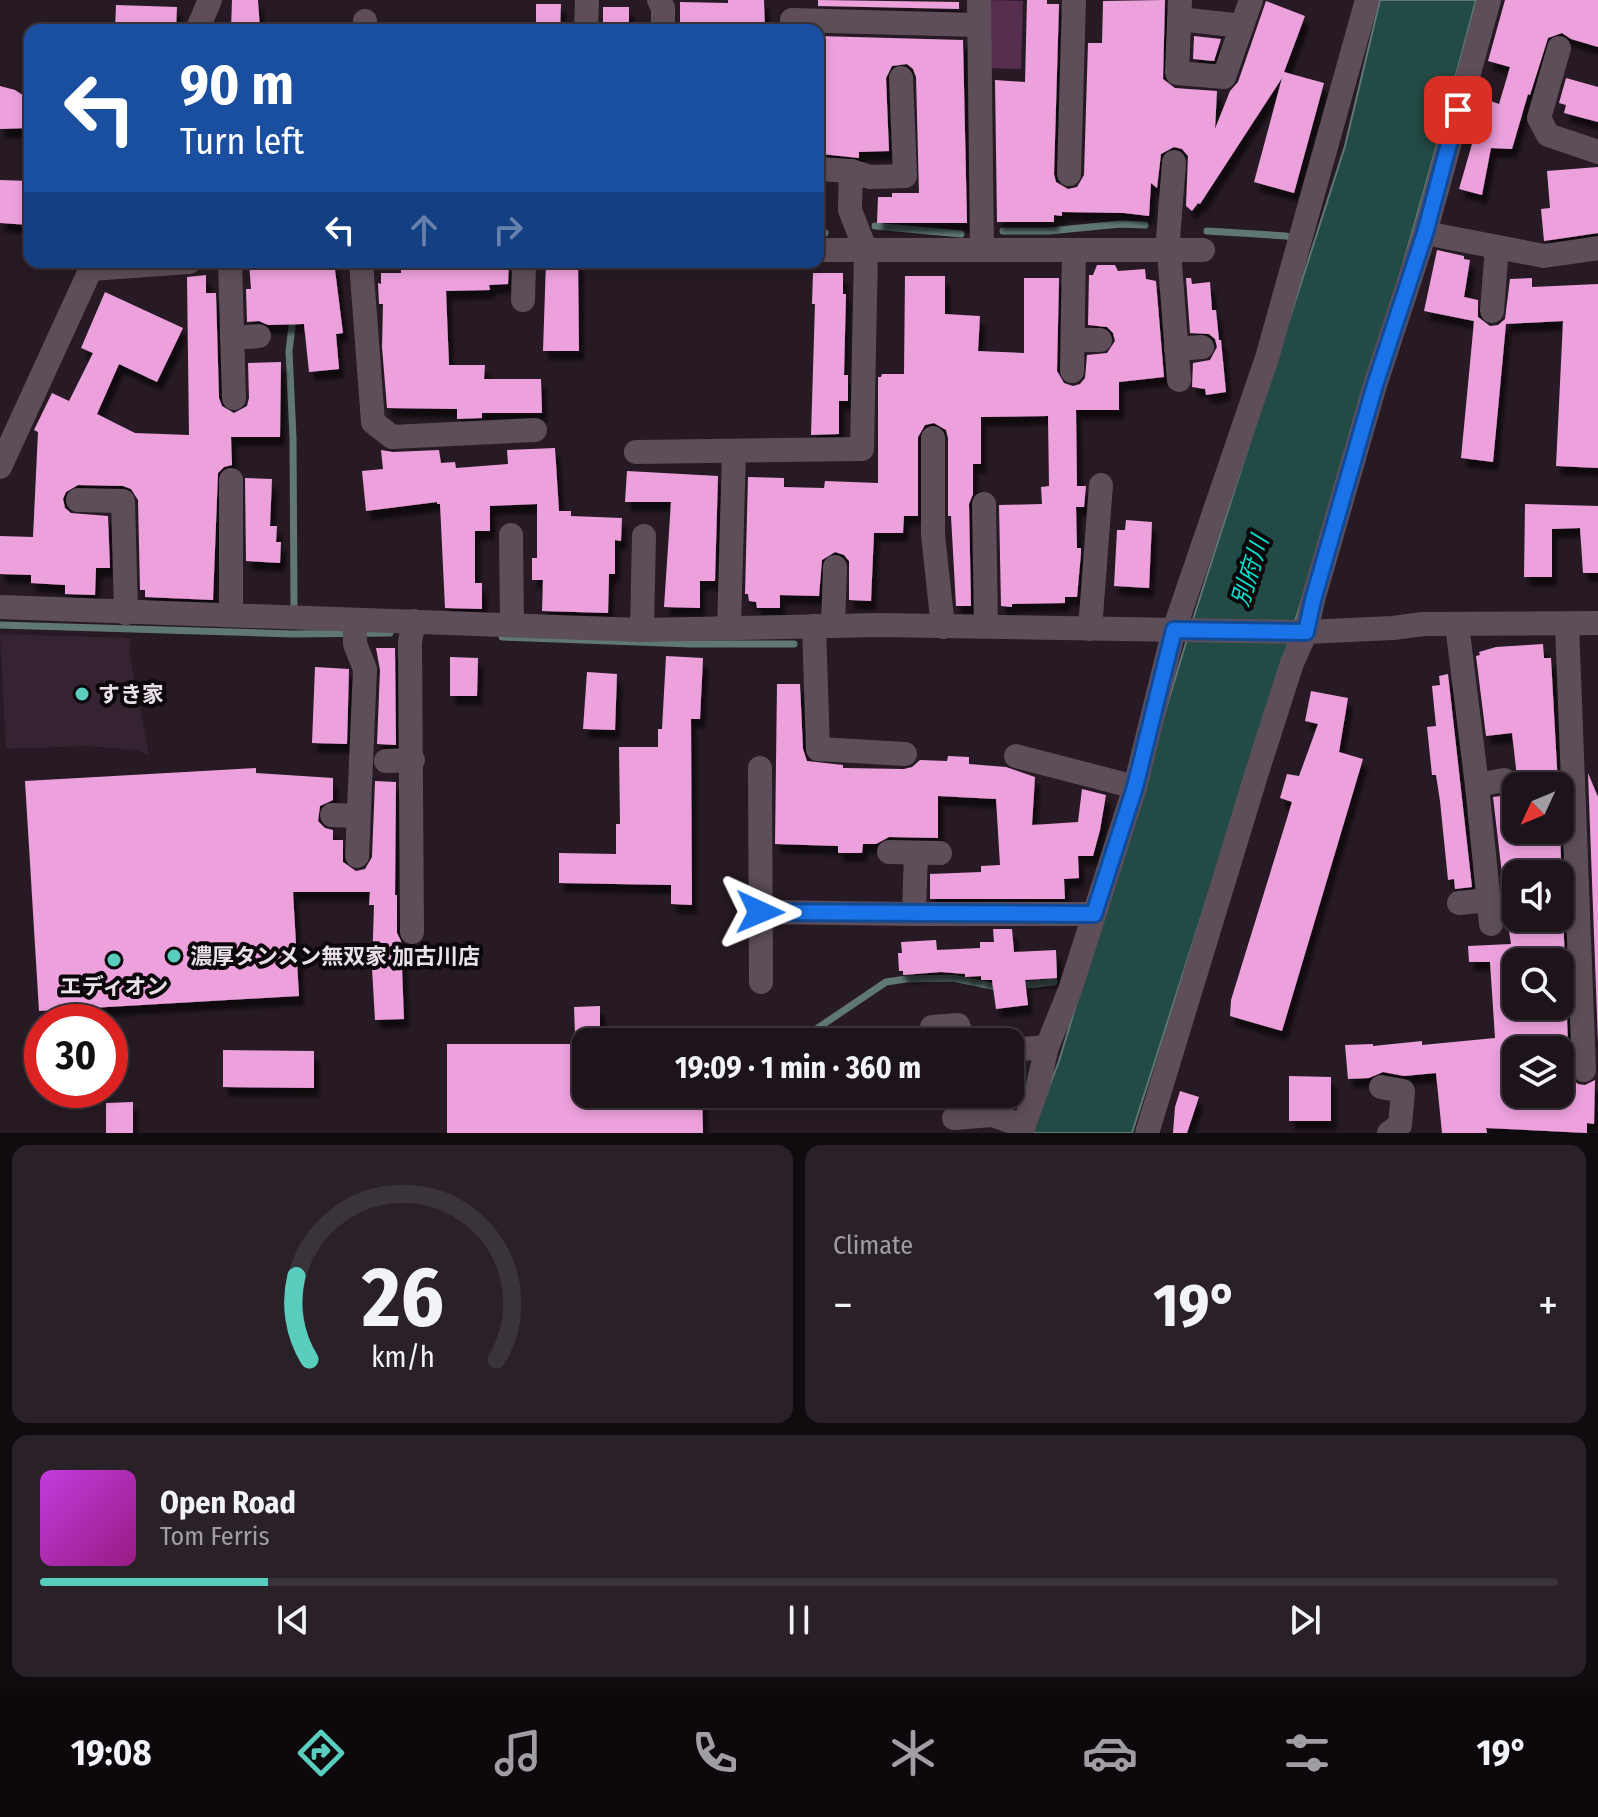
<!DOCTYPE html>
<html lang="en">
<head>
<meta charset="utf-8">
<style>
  body { margin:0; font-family:"Fira Sans Condensed","Noto Sans JP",sans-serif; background:#2a2128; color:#f1f3f6; height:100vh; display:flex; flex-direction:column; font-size:30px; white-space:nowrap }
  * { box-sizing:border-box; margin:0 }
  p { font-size:26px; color:#a09ea3 }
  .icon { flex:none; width:44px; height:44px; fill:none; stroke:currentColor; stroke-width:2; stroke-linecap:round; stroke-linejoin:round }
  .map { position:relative; height:1133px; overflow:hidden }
  .details { display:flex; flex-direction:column; gap:12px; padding:12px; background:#100b0f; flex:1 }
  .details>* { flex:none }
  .guide { position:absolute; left:24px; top:24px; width:800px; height:244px; border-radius:16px; box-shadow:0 4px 12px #0003,0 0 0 2px #3b333a; background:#1a4fa0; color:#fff; overflow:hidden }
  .needle { width:52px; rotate:226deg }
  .controls { position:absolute; left:1502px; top:772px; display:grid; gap:16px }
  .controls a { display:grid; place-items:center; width:72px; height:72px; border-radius:16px; background:#1d141b; box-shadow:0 4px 12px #0003,0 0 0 2px #3b333a; font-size:40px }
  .speed { position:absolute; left:24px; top:1004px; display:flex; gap:16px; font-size:40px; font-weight:700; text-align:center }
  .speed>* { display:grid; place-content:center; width:104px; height:104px; border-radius:50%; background:#1d141b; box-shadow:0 4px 12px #0003,0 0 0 2px #3b333a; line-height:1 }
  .speed .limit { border:12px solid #d22; background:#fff; color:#111 }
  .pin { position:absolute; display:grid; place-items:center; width:68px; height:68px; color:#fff; margin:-34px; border-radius:16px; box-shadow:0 4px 12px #0006 }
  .me { position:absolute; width:88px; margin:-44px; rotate:91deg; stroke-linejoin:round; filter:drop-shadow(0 0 6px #0008) }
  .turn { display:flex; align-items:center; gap:28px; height:168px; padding:0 24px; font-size:36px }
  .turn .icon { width:104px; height:104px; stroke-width:2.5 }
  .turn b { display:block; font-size:56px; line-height:68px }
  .lanes { display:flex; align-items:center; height:76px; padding:0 24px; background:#0003; justify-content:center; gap:40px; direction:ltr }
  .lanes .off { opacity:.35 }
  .big { font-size:60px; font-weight:700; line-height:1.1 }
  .details .card { flex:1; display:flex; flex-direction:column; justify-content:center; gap:12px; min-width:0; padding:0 28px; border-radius:16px; background:#2a2128 }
  .details .dial { align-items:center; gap:0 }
  .dial svg { height:208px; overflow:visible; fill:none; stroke:#3b333a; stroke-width:7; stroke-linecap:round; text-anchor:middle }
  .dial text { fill:#f1f3f6; stroke:none }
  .song { display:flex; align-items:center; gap:24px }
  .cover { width:96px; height:96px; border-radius:12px; background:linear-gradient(135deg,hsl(290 70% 55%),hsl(310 70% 35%)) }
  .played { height:8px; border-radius:4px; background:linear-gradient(90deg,#59cebe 15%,#3b333a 15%) }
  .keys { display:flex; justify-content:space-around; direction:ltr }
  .heat { display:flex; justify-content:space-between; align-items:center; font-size:44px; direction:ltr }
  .details .tiles { flex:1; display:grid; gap:12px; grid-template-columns:1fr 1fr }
  .card:last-child { grid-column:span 2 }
  .trip { position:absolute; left:572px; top:1028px; width:452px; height:80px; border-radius:16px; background:#1d141b; box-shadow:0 4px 12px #0003,0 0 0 2px #3b333a; font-weight:700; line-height:80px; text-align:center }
  .tab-bar { display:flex; height:128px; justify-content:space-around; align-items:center; background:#0c080b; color:#a09ea3 }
  .tab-bar .icon { width:56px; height:56px }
  .tab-bar .active { color:#59cebe }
  .tab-bar b { font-size:36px; color:#f1f3f6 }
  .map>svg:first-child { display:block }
  .built { fill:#352331 }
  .green { fill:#572d50 }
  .water { fill:#234b45; stroke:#5f7876; stroke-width:2 }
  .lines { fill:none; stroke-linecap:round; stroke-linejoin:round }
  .stream { stroke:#5f7876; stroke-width:7 }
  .building { fill:#eca1dd; fill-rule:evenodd; filter:url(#shadow) }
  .street { stroke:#5d4e59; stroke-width:24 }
  .secondary { stroke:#5d4e59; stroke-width:24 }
  .route-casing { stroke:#114b97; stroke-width:20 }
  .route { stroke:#1a73e8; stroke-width:14 }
  .poi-dot { fill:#59cebe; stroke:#0c070b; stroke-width:3 }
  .labels { text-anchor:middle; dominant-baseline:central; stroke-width:8; stroke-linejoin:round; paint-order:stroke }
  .poi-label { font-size:22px; font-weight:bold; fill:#eae1e8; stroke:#0c070b; text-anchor:start }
  .water-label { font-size:24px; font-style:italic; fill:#00e3ce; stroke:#0c070b }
</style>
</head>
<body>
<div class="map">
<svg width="1598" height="1133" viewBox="0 0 1598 1133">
  <defs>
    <filter id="shadow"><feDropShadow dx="5" dy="9" stdDeviation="2" flood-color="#0009"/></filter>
  </defs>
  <rect width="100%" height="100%" fill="#271a24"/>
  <!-- built -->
  <path class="built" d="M0,634L131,638L129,651L149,755L136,750L87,746L6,749Z"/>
  <!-- green -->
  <path class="green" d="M988,0L1023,1L1021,69L987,68Z"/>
  <!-- water -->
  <path class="water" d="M1380,0H1476C1376,382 1252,757 1132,1133H1031L1059,1061L1195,613L1345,146Z"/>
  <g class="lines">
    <!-- stream -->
    <g class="stream">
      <path d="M875,226L961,234"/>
      <path d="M1003,231H1049L1121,224L1145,225"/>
      <path d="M1207,231L1286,236L1296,240"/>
      <path d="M818,232L825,233"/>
      <path d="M293,318L289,351L293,438L294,604"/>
      <path d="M0,625L293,634L390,633"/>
      <path d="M502,637L691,644H794"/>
      <path d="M1017,986L1054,982"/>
      <path d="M761,1042L806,1036L886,982L906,979L953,978L1001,988"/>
    </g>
  </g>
  <!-- building -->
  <g class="building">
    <path d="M232,0H258L260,30H231Z"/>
    <path d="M728,0H764L765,30H692V26L680,25V2L728,3Z"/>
    <path d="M818,0L959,2V9L818,6Z"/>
    <path d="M1027,0H1047V4H1059L1054,174L1056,182L1068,189L1077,187L1084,175L1088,43H1102L1103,1L1165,0L1163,79L1175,88L1217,91L1215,129L1230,91L1238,82L1266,1L1305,16L1284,72L1324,83L1294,193L1254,182L1282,78L1200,204L1198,203L1192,211L1186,206L1188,156L1182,149L1174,147L1161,154L1157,188L1151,183L1149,216L1124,213L1062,212V216L1054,215V222H997L995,80L1025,82Z"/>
    <path d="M1505,0H1598V47L1571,39L1562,33L1548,38L1530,95L1528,94L1512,149L1491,148L1482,195L1459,189L1485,99L1499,104L1510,67L1488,61Z"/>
    <path d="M536,4H561L560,30H536Z"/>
    <path d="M116,5L177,7L176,30H115Z"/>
    <rect x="603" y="7" width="26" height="23"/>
    <path d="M818,36L963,40L967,223H877L878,197H892V193H919L916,77L913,69L907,64L892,66L886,78L889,151L859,152V158L821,154L820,135H824L823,75H818Z"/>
    <path d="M1194,36L1221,39L1214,61L1193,59Z"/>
    <path d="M1566,78L1598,87V122L1564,113L1566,105L1559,103Z"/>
    <path d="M0,86L15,90L29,99L30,128L0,129Z"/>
    <path d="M1598,167V233L1544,241L1541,209L1550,208L1547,171Z"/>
    <path d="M0,180L30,181V225L0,223Z"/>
    <path d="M1437,250L1464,256V259L1470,260L1464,297L1478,300V317L1490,326L1498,325L1505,319L1510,279L1532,278V287L1598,284V468L1556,466L1563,321L1506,324L1493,462L1461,458L1474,321L1424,311Z"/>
    <path d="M249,262H334L343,333L336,334L339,369L309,372L304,324L268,325L259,321L247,322L246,289H251Z"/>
    <path d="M401,262H509L508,284L489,285L490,290L446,291L449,365H485L484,379H541L542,413H482V418L457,419V409L387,408L382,347L383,304H379L378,283L381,284V273H401Z"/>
    <path d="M546,262H578L579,351H543Z"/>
    <path d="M1097,265H1115L1118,271L1145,269L1146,279L1156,281L1164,377L1119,382V410H1076L1077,486H1086L1084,507H1076L1077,548H1081V553L1077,597H1065V603L1012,604V607L1001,606L999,505L1042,504L1041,487L1049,486L1048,416L981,417V464H973V494L969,504L971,606H956L951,516H948V438L946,430L934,423L925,425L918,437V516H904L903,533H874L871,601L849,600V561L844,555L835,552L822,560L819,596L780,595V608H757L756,602L749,601L748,594H745L748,477L784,478V487L824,488L825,481L878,483V377H881L882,374H904L905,276H945V314L980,316L978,351L1024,353V278H1059L1057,371L1064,383L1073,386L1080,384L1085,378L1087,355L1107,353L1115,341L1113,333L1107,327L1088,325L1089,275H1093Z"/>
    <path d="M813,273H843V294H846L844,375H848V401H839V434L811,435L815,304H812Z"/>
    <path d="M206,275V293H216L219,398L222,406L234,413L247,406L249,398L248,363L281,362L280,437H231L232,465L224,467L218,473L213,600L145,597V590H140L138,500L131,489L123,486L78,485L66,492L63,499L65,508L71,513L108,516L110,568H96L95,595L65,594V585L31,583V575L0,574V536L33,537L38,432L34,430L52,393L69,401L93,353L81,348L105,292L183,328L157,382L119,364L97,414L135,433L189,435L187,277Z"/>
    <path d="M1186,278H1191L1192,284L1210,282L1212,310H1216L1219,340H1221L1226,392L1206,395L1205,389L1192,387L1193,363L1210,360L1217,347L1215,339L1209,334L1190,333Z"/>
    <path d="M555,448L559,511H571V516L622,518L621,541L615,540V574H609L608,613L542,611L543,580H532V558H537V504L490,506V531H475V583H482V609L445,608L440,504H437V502L366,511L362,471L383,469L381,450L393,452L439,450L441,463L455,462L456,468L508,464L507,450Z"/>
    <path d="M627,471L718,476L715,581H700V608L664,607L671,502H625Z"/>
    <path d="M245,478L272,479L270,526H277L276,542H281L280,563L246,561Z"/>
    <path d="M1525,504L1598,506V573H1583L1580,528L1552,529V577H1524Z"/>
    <path d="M1126,520L1152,522L1149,588L1114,586L1117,530H1125Z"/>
    <path d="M1543,644L1544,658H1551L1558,786H1518L1512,733L1486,736L1476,656L1480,655L1479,652L1496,647Z"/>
    <path d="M376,648H395L396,745L377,744L380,670Z"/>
    <path d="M666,656L703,658L700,719H691L692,905L671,904V885L559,883V853L616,854V824H620L619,747H658V729H662Z"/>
    <path d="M450,657L478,658L477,696H450Z"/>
    <path d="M315,667L349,669L347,744L312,743Z"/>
    <path d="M587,672L617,674L615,730L583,729Z"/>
    <path d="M1448,674L1472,887L1455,889L1454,879L1448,880L1440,801L1436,775H1432L1427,727L1436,726L1432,686L1440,685L1439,676Z"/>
    <path d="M777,684H800L803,749L807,761L843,765V768L904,769L912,767L920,760L947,761L948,756L969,757V764L1006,767L1035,777L1032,825L1078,822L1082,789L1106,795L1100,830L1093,856H1078L1079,878L1064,879L1065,899H930V874L981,872V866L1000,865L996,799L938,796V838L889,837L876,844H863L862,853H838V846L775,844Z"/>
    <path d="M1311,691L1348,698L1339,752L1363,759L1282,1031L1230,1016L1231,1000L1292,802L1280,798L1287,774L1299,776L1318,724L1305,721Z"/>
    <path d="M256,768V773L333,778V800L320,806L318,821L325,828L333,830V840H343V862L356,871L365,869L372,857L375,781L396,782L395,895H397V933L401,941L404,1019L375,1020L372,968L374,905H369L370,892H293L299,996L39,1011L25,781Z"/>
    <path d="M1588,773L1598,797V1043Z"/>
    <path d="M1516,794V830H1521V833L1560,832L1569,1071L1572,1079L1578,1084L1585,1085L1595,1080L1594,1124L1587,1123V1133L1486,1128L1487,1133H1442L1436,1073L1404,1076L1383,1072L1369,1078L1348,1079L1345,1045L1373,1044V1046L1422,1041V1045L1495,1038L1490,962H1469L1468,946L1511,944L1507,918H1560V874H1502L1493,797ZM1516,962H1560V1006H1516ZM1516,1050H1560V1105L1516,1104Z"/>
    <path d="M993,929H1012L1014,952L1056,950L1057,978L1025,980L1028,1005L996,1009L992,980H981V976L965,977V974L941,972L903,975V971H899L898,953H902L901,942L936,940L937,950L980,948V942H994Z"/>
    <path d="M600,1006V1034H575L574,1007Z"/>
    <path d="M447,1044H586V1094H702L703,1133H447Z"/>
    <path d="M223,1050L314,1051V1088L223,1087Z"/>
    <path d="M1289,1076L1331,1077V1121H1289Z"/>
    <path d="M1180,1091L1199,1097L1187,1133H1173L1175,1107Z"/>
    <path d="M133,1102V1133H106V1103Z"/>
  </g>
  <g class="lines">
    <!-- street -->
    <g class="street">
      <path d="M659,0L663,8V30"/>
      <path d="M979,0L982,250"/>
      <path d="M1180,0L1177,73L1224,77L1251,0"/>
      <path d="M1179,19L1242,26"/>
      <path d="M792,20L978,25"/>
      <path d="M365,30V21"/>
      <path d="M586,30L587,0"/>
      <path d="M1559,48L1539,118L1548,135L1598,152"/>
      <path d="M1174,162L1168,239L1179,380"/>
      <path d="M818,169L851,171L870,177L905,176L901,78"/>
      <path d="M1069,174L1074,0"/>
      <path d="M1425,233L1544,256L1598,248"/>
      <path d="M818,250H1203"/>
      <path d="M230,262L234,398"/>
      <path d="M361,262L373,422L392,437L535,430"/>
      <path d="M91,269L189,262"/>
      <path d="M523,300L524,262"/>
      <path d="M1492,311L1497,247"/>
      <path d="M232,338L259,336"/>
      <path d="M1073,340H1100"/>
      <path d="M1176,349L1202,347"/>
      <path d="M1072,371L1074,251"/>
      <path d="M933,438V535L943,627"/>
      <path d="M636,452L862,449L866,251L850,210L851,171"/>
      <path d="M78,500L123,501L126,613"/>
      <path d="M984,504L986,626"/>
      <path d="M511,535L512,624"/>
      <path d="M231,614V480"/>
      <path d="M355,620V644L365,669L357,856"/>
      <path d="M1567,624L1584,1070"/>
      <path d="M1457,625L1477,785L1491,924"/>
      <path d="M814,626L818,749L905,754"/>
      <path d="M833,626L835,567"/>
      <path d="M729,629L734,451"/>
      <path d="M1090,629L1101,485"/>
      <path d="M642,630L644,536"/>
      <path d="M1016,756L1135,787"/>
      <path d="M386,761L413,760"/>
      <path d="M760,768L761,982"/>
      <path d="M1477,785L1504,780"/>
      <path d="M332,815L358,816"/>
      <path d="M889,852L940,853"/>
      <path d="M916,853L914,914H1094"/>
      <path d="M1459,903L1488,900"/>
      <path d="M760,912L914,914"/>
      <path d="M412,932L410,642L414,621"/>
      <path d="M932,1027L958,1025L965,1042"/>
      <path d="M1010,1050L1047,1047"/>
      <path d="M1381,1087L1403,1091L1400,1125L1389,1133"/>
      <path d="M954,1118L992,1115L1024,1126"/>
      <path d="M1021,1133L1037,1089L1047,1047L1070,990L1135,787L1174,630L1267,358L1367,0"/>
      <path d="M1147,1133L1257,772L1292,663L1306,632L1313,600L1375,385L1425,233L1489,0"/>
    </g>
    <!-- secondary -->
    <g class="secondary">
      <path d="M197,30L210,0"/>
      <path d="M0,467L94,262"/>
      <path d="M0,607L642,630L879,625L1306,632L1393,628L1423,624L1598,623"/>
    </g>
  </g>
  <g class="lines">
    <defs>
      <path id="route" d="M760,912L1094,914L1135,787L1174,630L1306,632L1313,600L1375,385L1425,233L1458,110"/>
    </defs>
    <!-- route casing -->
    <use href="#route" class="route-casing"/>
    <!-- route -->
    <use href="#route" class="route"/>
  </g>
  <!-- markers -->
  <g class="poi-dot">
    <circle cx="82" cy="694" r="8"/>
    <circle cx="174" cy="956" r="8"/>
    <circle cx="114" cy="960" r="8"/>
  </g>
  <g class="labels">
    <!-- poi labels -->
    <g class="poi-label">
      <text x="98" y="694">すき家</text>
      <text x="190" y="956">濃厚タンメン無双家 加古川店</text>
      <text x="114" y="986" text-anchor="middle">エディオン</text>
    </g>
    <!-- water labels -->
    <g class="water-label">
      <text transform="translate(1250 571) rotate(-73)">別府川</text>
    </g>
  </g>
</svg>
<div class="controls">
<a><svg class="needle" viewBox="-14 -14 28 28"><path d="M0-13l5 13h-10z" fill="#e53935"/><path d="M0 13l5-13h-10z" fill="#a09ea3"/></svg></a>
<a><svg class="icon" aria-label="sound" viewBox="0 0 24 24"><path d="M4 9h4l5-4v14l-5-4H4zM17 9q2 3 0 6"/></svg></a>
<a><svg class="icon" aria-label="search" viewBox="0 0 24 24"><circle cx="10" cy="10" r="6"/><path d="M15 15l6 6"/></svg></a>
<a><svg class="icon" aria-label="layers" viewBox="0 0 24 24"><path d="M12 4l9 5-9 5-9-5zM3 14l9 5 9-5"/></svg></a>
</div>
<div class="speed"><div class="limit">30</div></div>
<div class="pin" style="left:1458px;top:110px;background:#d93025"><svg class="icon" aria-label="arrive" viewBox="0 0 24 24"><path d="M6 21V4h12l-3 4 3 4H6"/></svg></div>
<svg class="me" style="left:760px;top:912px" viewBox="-20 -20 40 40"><path d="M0-17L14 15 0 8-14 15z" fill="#1a73e8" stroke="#fff" stroke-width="4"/></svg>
<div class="trip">19:09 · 1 min · 360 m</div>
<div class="guide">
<div class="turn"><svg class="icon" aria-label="left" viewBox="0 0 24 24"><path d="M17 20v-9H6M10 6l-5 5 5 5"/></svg><div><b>90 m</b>Turn left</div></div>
<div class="lanes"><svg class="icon" aria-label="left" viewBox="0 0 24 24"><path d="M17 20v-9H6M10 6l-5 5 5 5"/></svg><svg class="icon off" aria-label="ahead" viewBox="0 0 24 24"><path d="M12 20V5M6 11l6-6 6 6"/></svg><svg class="icon off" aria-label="right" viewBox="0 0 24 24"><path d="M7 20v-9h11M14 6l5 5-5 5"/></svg></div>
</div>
</div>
<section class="details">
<div class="tiles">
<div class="card dial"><svg viewBox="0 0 100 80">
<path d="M14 69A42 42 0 1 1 86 69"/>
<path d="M14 69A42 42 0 0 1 9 37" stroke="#59cebe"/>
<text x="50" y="56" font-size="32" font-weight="700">26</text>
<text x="50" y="72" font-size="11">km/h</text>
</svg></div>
<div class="card"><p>Climate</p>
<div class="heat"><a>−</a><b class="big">19°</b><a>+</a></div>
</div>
<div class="card">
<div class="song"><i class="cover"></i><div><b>Open Road</b><p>Tom Ferris</p></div></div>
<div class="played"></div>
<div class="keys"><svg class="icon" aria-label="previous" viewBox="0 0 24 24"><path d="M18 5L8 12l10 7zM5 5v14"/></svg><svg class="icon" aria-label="pause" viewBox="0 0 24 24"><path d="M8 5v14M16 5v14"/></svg><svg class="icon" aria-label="next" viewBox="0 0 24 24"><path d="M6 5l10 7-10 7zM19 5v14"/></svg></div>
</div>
</div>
</section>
<nav class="tab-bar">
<b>19:08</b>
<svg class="icon active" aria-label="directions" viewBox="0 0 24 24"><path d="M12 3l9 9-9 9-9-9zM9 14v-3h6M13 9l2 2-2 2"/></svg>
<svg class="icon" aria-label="music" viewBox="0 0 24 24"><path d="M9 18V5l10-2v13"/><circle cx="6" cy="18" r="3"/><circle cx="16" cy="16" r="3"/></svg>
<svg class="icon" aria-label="phone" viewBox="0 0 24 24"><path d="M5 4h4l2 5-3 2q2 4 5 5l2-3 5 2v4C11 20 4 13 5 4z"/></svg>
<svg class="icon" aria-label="climate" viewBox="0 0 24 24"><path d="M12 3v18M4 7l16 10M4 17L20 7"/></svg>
<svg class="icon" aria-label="car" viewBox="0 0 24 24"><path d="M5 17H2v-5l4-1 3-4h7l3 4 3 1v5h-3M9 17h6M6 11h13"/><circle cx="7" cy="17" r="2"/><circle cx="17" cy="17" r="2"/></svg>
<svg class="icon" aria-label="filters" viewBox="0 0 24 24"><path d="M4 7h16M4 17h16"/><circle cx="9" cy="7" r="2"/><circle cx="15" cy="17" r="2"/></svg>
<b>19°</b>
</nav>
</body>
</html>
